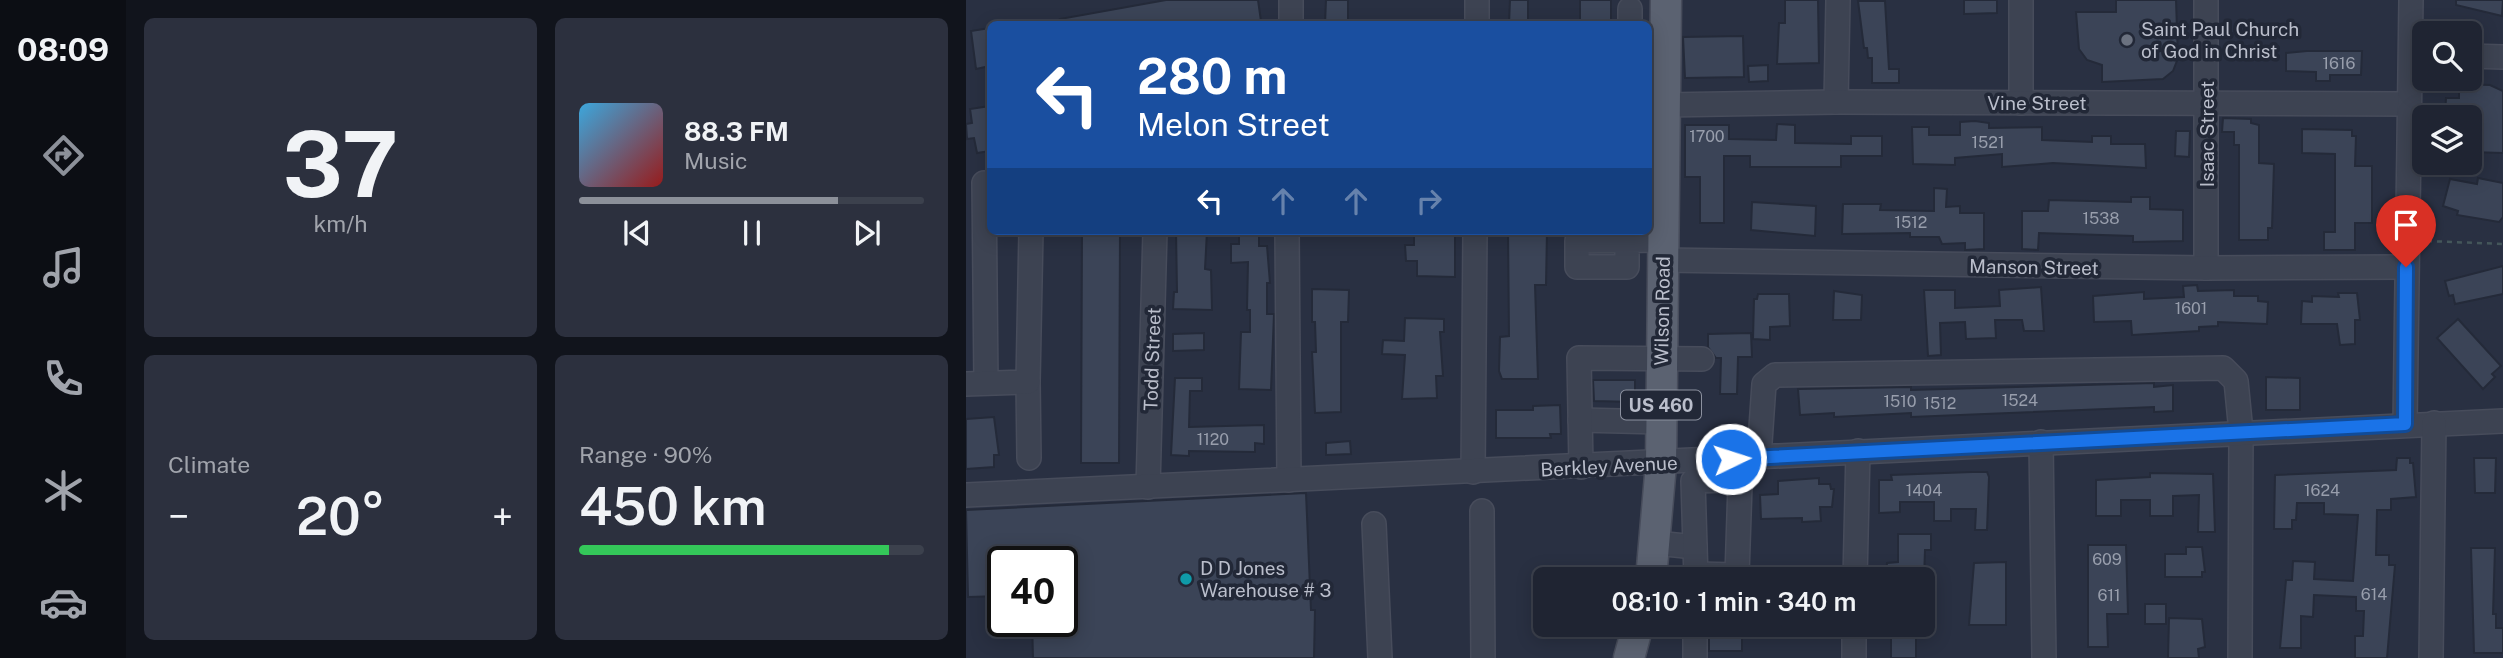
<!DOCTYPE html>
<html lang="en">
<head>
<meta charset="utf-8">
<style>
  body { margin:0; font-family:"Public Sans",sans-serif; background:#2c303e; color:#f1f3f6; height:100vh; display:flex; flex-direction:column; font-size:26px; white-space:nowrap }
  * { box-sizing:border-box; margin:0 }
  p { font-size:23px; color:#a1a4ac }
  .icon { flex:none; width:38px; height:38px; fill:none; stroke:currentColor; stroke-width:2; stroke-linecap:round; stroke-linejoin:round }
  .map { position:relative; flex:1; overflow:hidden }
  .panel { display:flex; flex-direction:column; gap:18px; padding:18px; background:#11141c; width:840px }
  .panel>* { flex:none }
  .top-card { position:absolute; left:21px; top:21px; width:665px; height:214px; border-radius:10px; box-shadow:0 4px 18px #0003,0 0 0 2px #3c414d; background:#1a4fa0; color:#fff; overflow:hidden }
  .fabs { position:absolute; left:1446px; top:21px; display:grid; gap:14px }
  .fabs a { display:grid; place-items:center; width:70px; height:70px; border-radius:10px; background:#1f2432; box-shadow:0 4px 18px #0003,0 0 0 2px #3c414d; font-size:35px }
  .speed { position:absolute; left:21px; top:546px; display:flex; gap:14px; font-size:35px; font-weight:700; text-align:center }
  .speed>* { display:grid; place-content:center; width:91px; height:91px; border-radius:50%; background:#1f2432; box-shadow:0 4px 18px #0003,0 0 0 2px #3c414d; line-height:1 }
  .speed .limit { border:4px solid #111; border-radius:10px; background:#fff; color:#111 }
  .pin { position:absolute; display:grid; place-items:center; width:60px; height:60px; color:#fff; margin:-72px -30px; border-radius:50% 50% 50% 0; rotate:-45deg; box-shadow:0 0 7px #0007 }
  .pin .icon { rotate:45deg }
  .me { position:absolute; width:77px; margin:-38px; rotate:86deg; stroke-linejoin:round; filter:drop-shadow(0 0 5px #0008) }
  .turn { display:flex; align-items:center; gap:24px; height:147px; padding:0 35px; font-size:32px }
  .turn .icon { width:91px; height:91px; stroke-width:2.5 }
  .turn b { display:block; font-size:49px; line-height:60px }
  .lanes { display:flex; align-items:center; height:66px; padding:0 35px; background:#0003; justify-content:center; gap:35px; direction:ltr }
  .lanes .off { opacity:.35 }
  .big { font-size:52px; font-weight:600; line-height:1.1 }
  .panel .card { flex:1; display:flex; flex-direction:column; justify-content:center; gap:10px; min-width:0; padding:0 24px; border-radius:10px; background:#2c303e }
  .panel .dial { align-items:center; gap:0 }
  .dial b { font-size:91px; line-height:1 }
  .song { display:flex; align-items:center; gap:21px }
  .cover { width:84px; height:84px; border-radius:10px; background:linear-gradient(135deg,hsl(200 70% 55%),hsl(0 70% 35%)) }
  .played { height:7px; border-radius:4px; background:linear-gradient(90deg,#8c9099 75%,#3c414d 75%) }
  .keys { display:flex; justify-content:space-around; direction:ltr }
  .heat { display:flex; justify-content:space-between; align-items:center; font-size:38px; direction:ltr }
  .charge { height:10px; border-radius:5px; background:linear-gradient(90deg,#34c759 90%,#3c414d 0) }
  .panel .tiles { flex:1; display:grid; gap:18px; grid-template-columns:repeat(2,1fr) }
  .trip { position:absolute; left:567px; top:567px; width:402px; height:70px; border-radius:10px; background:#1f2432; box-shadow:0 4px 18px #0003,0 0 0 2px #3c414d; font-weight:600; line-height:70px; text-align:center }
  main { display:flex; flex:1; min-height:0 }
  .tab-bar { display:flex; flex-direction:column; width:126px; justify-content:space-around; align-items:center; background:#0c0e14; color:#a1a4ac }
  .tab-bar .icon { width:49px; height:49px }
  .tab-bar .current { color:#8c9099 }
  .tab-bar b { font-size:32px; color:#f1f3f6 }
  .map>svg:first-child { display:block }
  .building { fill:#3b4457; stroke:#242a39; stroke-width:2 }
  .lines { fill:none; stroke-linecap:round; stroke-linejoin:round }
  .minor-casing { stroke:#474c5b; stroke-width:26 }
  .major-casing { stroke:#474c5b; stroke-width:33 }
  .path { stroke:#44565a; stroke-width:2.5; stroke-dasharray:5 5; stroke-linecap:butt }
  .minor { stroke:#3d4352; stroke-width:23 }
  .major { stroke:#5b6271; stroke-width:30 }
  .route-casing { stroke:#114b97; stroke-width:18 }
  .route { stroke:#1a73e8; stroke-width:12 }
  .worship-dot { fill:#6b7280; stroke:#222837; stroke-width:2.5 }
  .culture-dot { fill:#0f9aa8; stroke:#222837; stroke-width:2.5 }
  .labels { text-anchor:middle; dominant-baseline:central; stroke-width:7; stroke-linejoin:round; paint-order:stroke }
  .number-label { font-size:16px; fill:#989eac }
  .shield { fill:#222837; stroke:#8c919f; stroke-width:2 }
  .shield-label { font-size:18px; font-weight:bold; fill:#babecb }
  .poi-label { font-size:19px; fill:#babecb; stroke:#222837; text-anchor:start }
  .street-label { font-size:19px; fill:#babecb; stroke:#222837 }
</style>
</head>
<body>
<main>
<nav class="tab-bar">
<b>08:09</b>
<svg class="icon current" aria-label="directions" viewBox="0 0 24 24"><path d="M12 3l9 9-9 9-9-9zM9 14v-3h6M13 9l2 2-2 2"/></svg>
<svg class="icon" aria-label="music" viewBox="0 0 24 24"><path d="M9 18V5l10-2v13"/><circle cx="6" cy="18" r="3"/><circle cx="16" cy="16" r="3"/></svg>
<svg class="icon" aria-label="phone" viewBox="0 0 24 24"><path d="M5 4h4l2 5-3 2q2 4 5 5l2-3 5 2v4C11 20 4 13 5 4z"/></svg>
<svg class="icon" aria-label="climate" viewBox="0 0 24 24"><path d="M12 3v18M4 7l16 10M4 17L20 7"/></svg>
<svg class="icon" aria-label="car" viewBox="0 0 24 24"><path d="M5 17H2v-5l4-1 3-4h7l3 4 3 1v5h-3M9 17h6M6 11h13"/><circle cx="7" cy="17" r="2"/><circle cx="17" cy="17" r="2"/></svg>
</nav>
<section class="panel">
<div class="tiles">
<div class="card dial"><b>37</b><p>km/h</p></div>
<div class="card">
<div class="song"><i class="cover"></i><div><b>88.3 FM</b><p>Music</p></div></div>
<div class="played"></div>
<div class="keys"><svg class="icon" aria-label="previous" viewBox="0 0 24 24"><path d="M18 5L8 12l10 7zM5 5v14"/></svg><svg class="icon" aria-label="pause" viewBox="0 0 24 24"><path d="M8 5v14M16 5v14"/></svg><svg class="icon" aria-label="next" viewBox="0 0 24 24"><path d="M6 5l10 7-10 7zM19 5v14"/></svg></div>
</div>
<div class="card"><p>Climate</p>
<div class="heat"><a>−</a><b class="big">20°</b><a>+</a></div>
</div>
<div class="card"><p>Range · 90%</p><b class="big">450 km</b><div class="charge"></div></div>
</div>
</section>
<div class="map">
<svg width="1537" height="658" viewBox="0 0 1537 658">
  <rect width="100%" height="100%" fill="#293042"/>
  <!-- building -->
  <g class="building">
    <path d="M200,0H292L295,21L276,24H95L94,19Z"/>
    <path d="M360,0H382V24H359Z"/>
    <path d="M544,0H562V24H543Z"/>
    <rect x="614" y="0" width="31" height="24"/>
    <path d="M819,0H852L853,63L811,64L813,23H819Z"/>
    <path d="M998,0H1031V13L998,14Z"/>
    <path d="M1150,0H1210L1212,58L1207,71L1197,79L1136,82V65L1121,60L1113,49L1110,12H1150Z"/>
    <path d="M1490,0H1537L1536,16L1490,5Z"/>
    <path d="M892,1H919L923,69H933V83H906V58H902L901,48H898Z"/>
    <path d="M24,28V66L10,69L5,31Z"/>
    <path d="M777,36L778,77L719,78L717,37Z"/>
    <path d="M1341,51H1396L1395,75H1364V81H1350V72L1320,71V53Z"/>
    <path d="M802,65V81L783,82L782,66Z"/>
    <path d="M1493,84L1524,85L1537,91V153L1503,152V117H1479L1480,98H1493Z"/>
    <path d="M24,106V151L11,153L8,138L1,139L0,124L6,123L4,109Z"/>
    <path d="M1257,118L1285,119V123L1293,125V163L1308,164L1306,228H1302V240H1273V145H1268V132H1256Z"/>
    <path d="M1009,121L1023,123V128L1076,127V140L1126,142V136H1145V144H1179L1180,168L1087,163L1036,167V154L989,158V165L947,164L946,127H963V135H994V122Z"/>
    <path d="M811,124L829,125V143L885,144V136H916V156H875V167H784V156H758V223H734V177H719V125H763V139L810,140Z"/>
    <path d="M1336,129L1386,130V136H1390L1389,166H1406V223H1389V250H1358V232H1369V154L1336,153Z"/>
    <path d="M1210,131H1224L1223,157L1209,156Z"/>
    <path d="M1512,178L1537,183V217L1533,222L1491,215L1492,211L1477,206L1484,179L1511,184Z"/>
    <path d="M968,188L981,189L980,207L994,206V213H1018V249L999,250V243L976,244L973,237H944V233L876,234L877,204H915L914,210L968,211Z"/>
    <path d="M1165,197H1184V209L1217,210V241L1167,242V236L1073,233L1072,250L1056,249V211H1082L1083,200L1165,202Z"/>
    <path d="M786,202L850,206L849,236L785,230Z"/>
    <path d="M116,231H154L153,463H115Z"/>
    <path d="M210,231H241L239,269L245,270L246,310L207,309L208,292H211Z"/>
    <path d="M448,231H489V277L451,276V261H440L439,245H448Z"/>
    <path d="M542,231H581L580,285H569L572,379H536L533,371L534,337L543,336Z"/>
    <path d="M273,233H293V246H301L304,283H301V314H308L305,390L273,389L275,332H284V310H281L282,262L265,263V244H273Z"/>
    <path d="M1537,266V294L1489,304L1487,295L1483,296L1479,281Z"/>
    <path d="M1231,285L1232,291L1268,290V296H1292V301L1302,302L1301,324L1252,322V326L1233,327V331L1166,335L1165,321L1128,322L1127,296L1178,292V299L1218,297L1217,286Z"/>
    <path d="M1075,287L1078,331H1058L1056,320H1029L1030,338L1000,339L999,322L974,323L975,355L962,356L958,290H989V308L1034,306L1033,290Z"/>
    <path d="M346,289L383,290L382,322H375V412L349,413L346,352H350L349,322H346Z"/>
    <path d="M868,291L896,295L895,320H867Z"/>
    <path d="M1372,293H1391L1394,320H1389V344L1374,345L1371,324H1335L1336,301L1346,302V296L1373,297Z"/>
    <path d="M792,294H823L824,326L804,327V340L787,339L788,299H791Z"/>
    <path d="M439,318L478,319V332H474L477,376H470L471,398L436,399L439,355L416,354L417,340L438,341Z"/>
    <path d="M1492,319L1535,366L1526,374L1529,377L1517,389L1471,338Z"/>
    <path d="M238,333V350L207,351V334Z"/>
    <path d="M785,333L786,357H772L771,394H754L755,358H750L742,347V334Z"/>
    <path d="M1300,377L1334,378V410H1300Z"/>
    <path d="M209,378H236V391H224L223,427L298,425V444L289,443V452L223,451V456L205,455Z"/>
    <path d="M627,380H669V402L628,401Z"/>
    <path d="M1188,383V387L1207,385V411L1188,412V407L945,417V413L868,417V413L834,415L832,389L945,387V390Z"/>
    <path d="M594,405L595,434H584L585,438H530V410H567V406Z"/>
    <path d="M28,417L33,455H28V467L0,469V419Z"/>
    <path d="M384,441L385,454L360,455V443Z"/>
    <path d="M1431,458H1444V463H1447L1450,497L1425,499V510H1411L1410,555H1423V565H1429L1421,658H1389V636H1397L1398,611H1390V597L1348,595L1347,617L1335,616V648H1314L1320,580H1326L1327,561L1349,562L1348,579L1387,581L1392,515L1358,514V503H1331L1330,520H1326V529H1308L1309,475L1430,470Z"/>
    <path d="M1508,458H1530L1529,493H1509Z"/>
    <path d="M1006,472H1021L1023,477L1021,530H1009L1010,509H985V521H968V502H934V512L913,513V480H926L925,475Z"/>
    <path d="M1184,473L1247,474L1249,532H1232L1233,495L1207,496V516H1184V500H1155V516H1130V480L1184,477Z"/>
    <path d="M853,478V484H864L865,489H868L866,507H854L855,521L836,522V518L795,519L794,495L812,494V481Z"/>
    <path d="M340,493L345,610H349L348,658H67L66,621H96V562H37V596L2,597L0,510Z"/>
    <path d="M932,534H965V550H959L958,579L920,577L921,563L932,562Z"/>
    <path d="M1122,545H1160L1162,614H1141L1142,647H1122Z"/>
    <path d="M1220,547H1236L1239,572H1236V577H1199V554H1220Z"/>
    <path d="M1505,548H1529L1527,614H1530V628H1537V653H1508Z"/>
    <path d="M1040,562V625H1003L1008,563Z"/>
    <rect x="1179" y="604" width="21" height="20"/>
    <path d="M1203,618L1236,619L1239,647L1232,649L1233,658H1202Z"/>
    <rect x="743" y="625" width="33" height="26"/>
    <path d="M950,634V658H925V635Z"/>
  </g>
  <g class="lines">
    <defs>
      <g id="minor">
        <path d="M1240,0V268"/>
        <path d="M664,9V24"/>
        <path d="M325,24V0"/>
        <path d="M511,24V0"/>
        <path d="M1503,56L1537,57"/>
        <path d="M870,102L872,0"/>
        <path d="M1055,103V0"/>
        <path d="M699,105L870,102L1443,104"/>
        <path d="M18,183L20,383"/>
        <path d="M321,231L323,480"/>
        <path d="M661,241V267H611V241L697,240"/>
        <path d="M697,260L1240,268L1440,267"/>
        <path d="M62,382L63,458"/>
        <path d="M0,384L62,382L65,231"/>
        <path d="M614,420L695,422"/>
        <path d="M1439,424L1445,0"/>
        <path d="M1075,442L1078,658"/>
        <path d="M793,457L798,384L809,375L1257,368L1270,381L1275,432L1274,658"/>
        <path d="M615,467L613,358L736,359"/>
        <path d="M507,472L509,231"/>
        <path d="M182,487L189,231"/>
        <path d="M0,495L1537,421"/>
        <path d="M516,511L517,658"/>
        <path d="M408,524L414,658"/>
        <path d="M690,543L729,547"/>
        <path d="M730,574L771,575L774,485L765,480"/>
        <path d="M730,579L727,481L765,480V459"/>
        <path d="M889,579L892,451"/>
        <path d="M729,658V625"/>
        <path d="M888,658V625"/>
        <path d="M1465,658L1468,423"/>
      </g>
      <g id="major">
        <path d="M685,579L695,464L700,0"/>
        <path d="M663,658L672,625"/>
      </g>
    </defs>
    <!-- minor casing -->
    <use href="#minor" class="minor-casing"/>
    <!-- major casing -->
    <use href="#major" class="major-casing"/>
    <!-- path -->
    <path class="path" d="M1461,241L1537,244"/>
    <!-- minor -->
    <use href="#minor" class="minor"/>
    <!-- major -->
    <use href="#major" class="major"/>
  </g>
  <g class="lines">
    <defs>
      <path id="route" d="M765,459L1439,424L1440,267"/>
    </defs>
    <!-- route casing -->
    <use href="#route" class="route-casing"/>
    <!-- route -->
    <use href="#route" class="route"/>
  </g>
  <!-- markers -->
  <circle class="worship-dot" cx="1161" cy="40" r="7"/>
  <circle class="culture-dot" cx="220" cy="579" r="7"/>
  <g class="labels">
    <!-- number labels -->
    <g class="number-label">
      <text x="1373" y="63">1616</text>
      <text x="741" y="136">1700</text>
      <text x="1022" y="142">1521</text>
      <text x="1135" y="218">1538</text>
      <text x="945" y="222">1512</text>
      <text x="1225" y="308">1601</text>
      <text x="1054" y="400">1524</text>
      <text x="934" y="401">1510</text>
      <text x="974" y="403">1512</text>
      <text x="247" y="439">1120</text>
      <text x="958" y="490">1404</text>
      <text x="1356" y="490">1624</text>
      <text x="1141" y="559">609</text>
      <text x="1408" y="594">614</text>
      <text x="1143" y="595">611</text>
    </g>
    <!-- shield labels -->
    <rect class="shield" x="655" y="390.5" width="80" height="29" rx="5"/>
    <g class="shield-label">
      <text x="695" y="405">US 460</text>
    </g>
    <!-- poi labels -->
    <g class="poi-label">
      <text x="1175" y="29">Saint Paul Church<tspan x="1175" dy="22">of God in Christ</tspan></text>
      <text x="234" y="568">D D Jones<tspan x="234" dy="22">Warehouse # 3</tspan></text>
    </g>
    <!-- street labels -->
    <g class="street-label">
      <text x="1071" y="103">Vine Street</text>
      <text transform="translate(1241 134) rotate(-90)">Isaac Street</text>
      <text transform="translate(1068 267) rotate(1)">Manson Street</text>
      <text transform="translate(696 311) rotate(-89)">Wilson Road</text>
      <text transform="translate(186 359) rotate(-88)">Todd Street</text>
      <text transform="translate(643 466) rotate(-3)">Berkley Avenue</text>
    </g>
  </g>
</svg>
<div class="fabs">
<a><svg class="icon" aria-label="search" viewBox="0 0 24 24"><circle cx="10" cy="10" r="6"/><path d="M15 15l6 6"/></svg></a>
<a><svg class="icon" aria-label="layers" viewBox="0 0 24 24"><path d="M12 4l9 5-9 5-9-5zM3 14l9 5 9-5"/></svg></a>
</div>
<div class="speed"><div class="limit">40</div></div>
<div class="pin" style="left:1440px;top:267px;background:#d93025"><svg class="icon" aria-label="arrive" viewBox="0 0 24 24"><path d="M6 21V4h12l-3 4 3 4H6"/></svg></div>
<svg class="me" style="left:765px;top:459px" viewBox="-20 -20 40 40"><circle r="17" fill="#1a73e8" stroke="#fff" stroke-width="3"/><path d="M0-11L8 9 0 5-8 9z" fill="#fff"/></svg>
<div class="trip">08:10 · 1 min · 340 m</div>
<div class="top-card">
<div class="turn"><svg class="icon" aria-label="left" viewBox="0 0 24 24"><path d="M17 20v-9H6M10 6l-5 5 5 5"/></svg><div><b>280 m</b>Melon Street</div></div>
<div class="lanes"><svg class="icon" aria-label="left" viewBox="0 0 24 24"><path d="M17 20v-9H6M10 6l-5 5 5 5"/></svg><svg class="icon off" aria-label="ahead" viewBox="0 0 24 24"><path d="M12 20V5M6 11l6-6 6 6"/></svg><svg class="icon off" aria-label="ahead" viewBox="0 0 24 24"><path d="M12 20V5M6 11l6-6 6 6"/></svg><svg class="icon off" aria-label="right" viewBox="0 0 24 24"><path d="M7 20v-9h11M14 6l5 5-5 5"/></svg></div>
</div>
</div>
</main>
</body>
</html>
